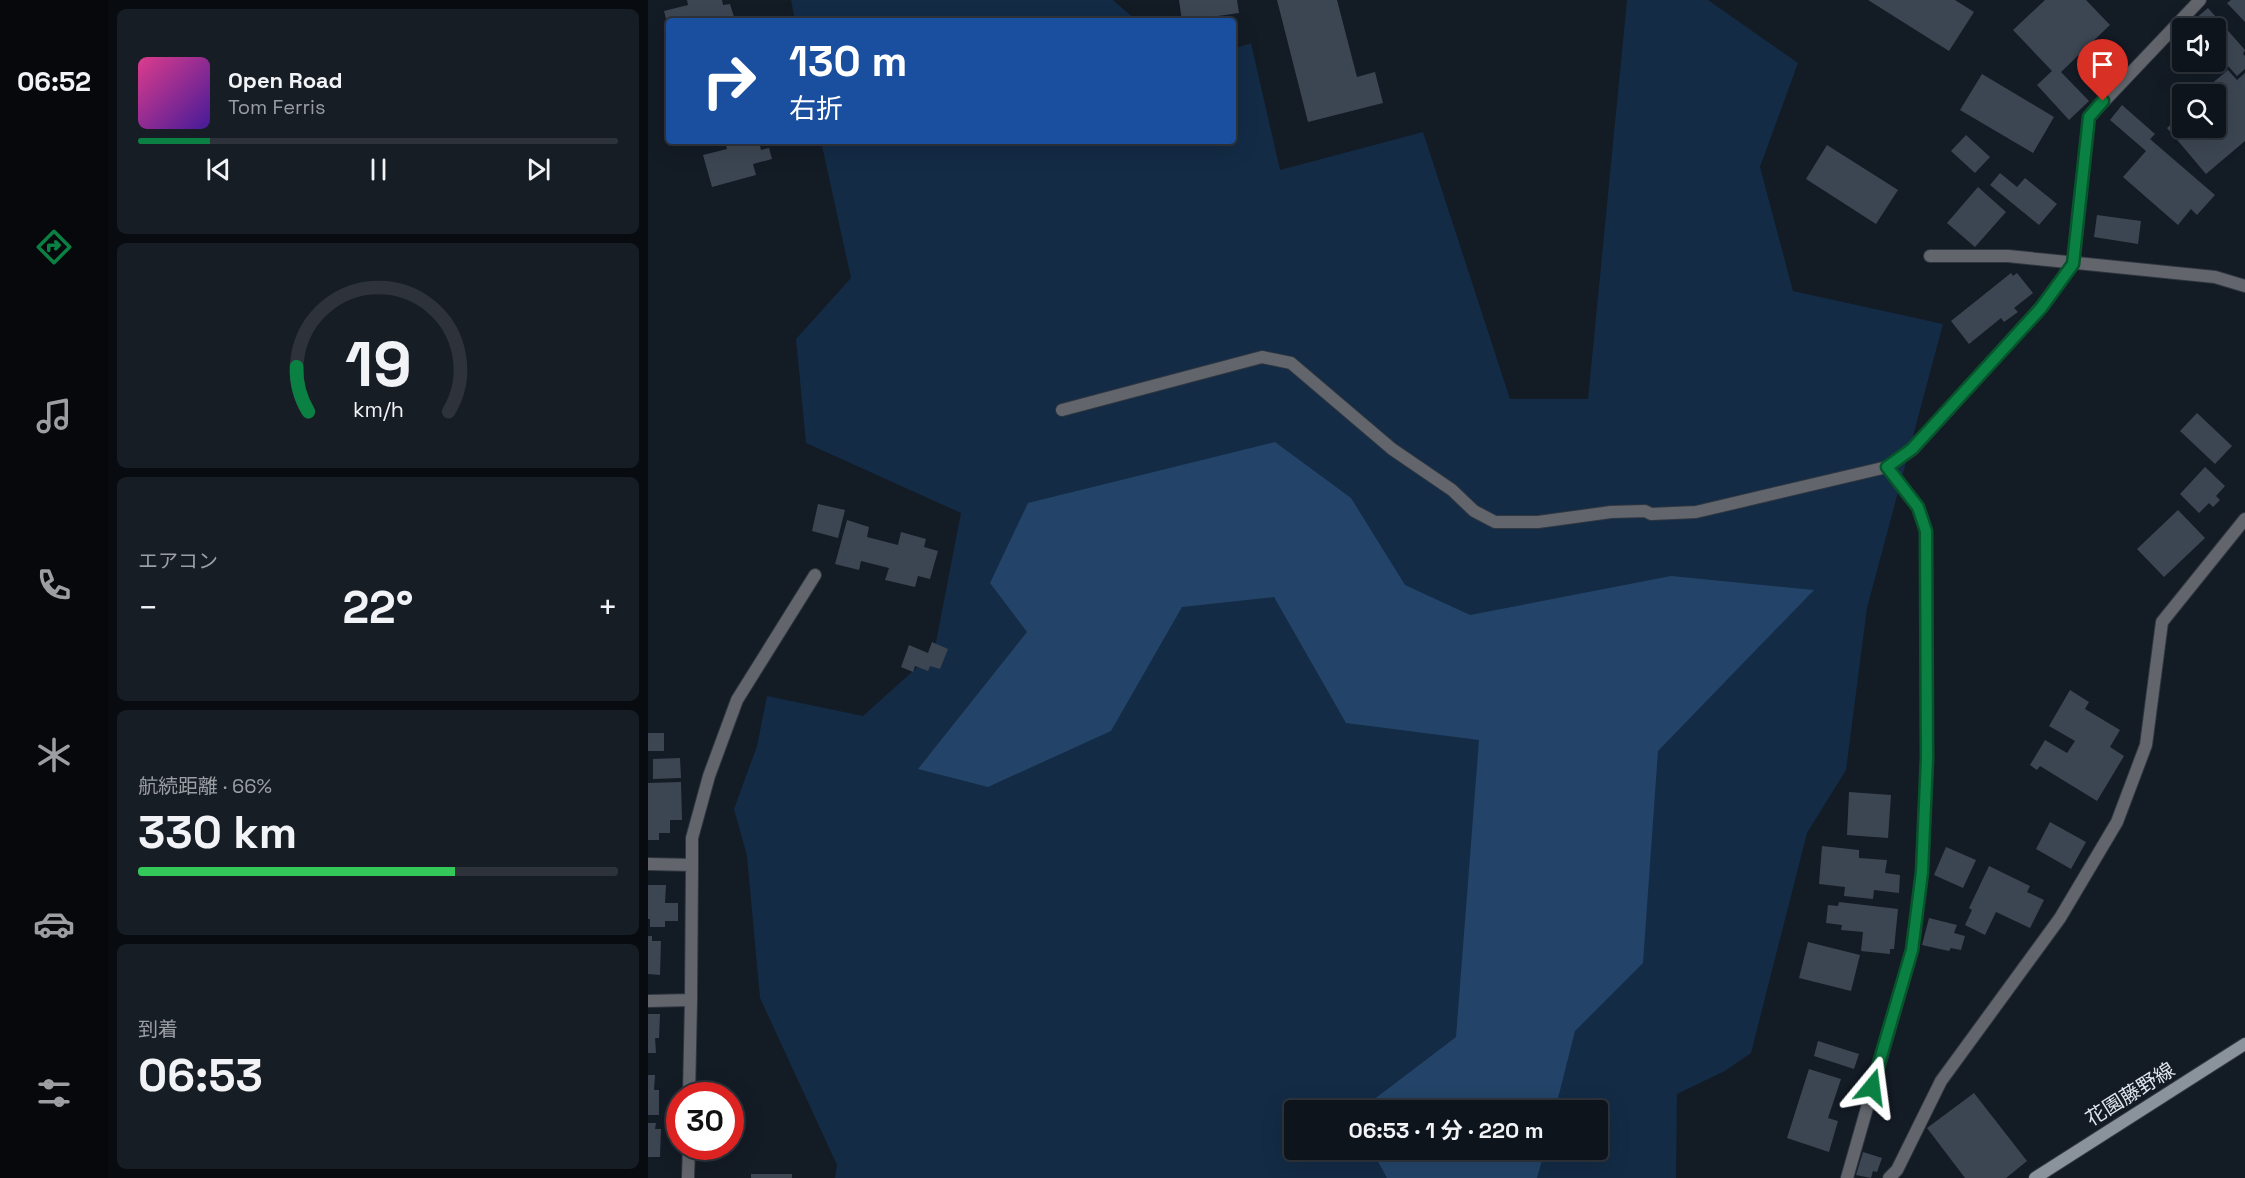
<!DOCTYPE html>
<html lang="ja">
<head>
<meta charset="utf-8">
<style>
  body { margin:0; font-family:"Space Grotesk","Noto Sans JP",sans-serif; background:#171d25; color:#f1f3f6; height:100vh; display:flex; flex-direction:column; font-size:22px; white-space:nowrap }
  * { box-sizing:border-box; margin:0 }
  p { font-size:20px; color:#9b9ea3 }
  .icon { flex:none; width:33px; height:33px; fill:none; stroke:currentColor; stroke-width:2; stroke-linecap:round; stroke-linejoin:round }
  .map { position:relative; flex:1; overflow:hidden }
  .drawer { display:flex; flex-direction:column; gap:9px; padding:9px; background:#080b0f; width:540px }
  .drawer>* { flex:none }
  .top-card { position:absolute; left:18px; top:18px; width:570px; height:126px; border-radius:6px; box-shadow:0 6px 24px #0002,0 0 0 2px #2e333b; background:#1a4fa0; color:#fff; overflow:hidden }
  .controls { position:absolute; left:1524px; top:18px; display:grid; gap:12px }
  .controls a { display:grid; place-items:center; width:54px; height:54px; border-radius:6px; background:#0e141c; box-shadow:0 6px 24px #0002,0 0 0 2px #2e333b; font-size:30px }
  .speed { position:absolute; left:18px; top:1082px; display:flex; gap:12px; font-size:30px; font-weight:700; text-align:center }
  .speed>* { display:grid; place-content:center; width:78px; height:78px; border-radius:50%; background:#0e141c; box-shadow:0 6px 24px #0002,0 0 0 2px #2e333b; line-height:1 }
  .speed .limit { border:9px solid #d22; background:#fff; color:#111 }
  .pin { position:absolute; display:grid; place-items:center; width:51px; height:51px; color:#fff; margin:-62px -26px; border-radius:50% 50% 50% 0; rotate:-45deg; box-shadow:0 0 6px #0007 }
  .pin .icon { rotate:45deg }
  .me { position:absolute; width:66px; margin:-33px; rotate:16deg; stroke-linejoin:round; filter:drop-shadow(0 0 4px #0008) }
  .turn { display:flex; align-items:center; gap:21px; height:126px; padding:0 24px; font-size:27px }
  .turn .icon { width:78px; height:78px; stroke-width:2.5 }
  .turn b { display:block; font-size:42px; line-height:51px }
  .big { font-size:45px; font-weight:700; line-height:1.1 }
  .drawer .widget { flex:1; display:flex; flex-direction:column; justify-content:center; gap:9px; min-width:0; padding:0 21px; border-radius:9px; background:#171d25 }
  .drawer .dial { align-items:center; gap:0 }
  .dial svg { height:156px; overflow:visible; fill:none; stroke:#2e333b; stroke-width:7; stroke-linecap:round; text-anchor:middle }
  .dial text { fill:#f1f3f6; stroke:none }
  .song { display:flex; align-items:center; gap:18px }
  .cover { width:72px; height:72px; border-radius:9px; background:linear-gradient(135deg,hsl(330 70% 55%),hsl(260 70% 35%)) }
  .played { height:6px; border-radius:3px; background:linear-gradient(90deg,#0b8043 15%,#2e333b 15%) }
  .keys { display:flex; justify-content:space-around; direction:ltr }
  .heat { display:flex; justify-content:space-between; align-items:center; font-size:33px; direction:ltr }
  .charge { height:9px; border-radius:4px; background:linear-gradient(90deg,#34c759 66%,#2e333b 0) }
  .trip { position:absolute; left:636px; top:1100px; width:324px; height:60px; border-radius:6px; background:#0e141c; box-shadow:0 6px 24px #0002,0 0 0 2px #2e333b; font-weight:700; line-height:60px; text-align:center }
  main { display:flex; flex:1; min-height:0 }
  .dock { display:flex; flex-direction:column; width:108px; justify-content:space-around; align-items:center; background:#06080b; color:#9b9ea3 }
  .dock .icon { width:42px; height:42px }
  .dock .current { color:#0b8043 }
  .dock b { font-size:27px; color:#f1f3f6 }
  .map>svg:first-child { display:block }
  .green { fill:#132b45; fill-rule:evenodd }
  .water { fill:#234468 }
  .building { fill:#3c4652 }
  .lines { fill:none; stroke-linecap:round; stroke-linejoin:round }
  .lane-casing { stroke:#303741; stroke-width:14 }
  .street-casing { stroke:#303741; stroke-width:14 }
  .secondary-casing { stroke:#303741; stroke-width:14 }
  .lane { stroke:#62666c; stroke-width:12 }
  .street { stroke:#62666c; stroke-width:12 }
  .secondary { stroke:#8a929b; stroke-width:12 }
  .route-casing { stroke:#07532c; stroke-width:15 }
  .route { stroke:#0b8043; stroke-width:10 }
  .labels { text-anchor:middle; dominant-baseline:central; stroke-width:6; stroke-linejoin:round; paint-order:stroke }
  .street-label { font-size:20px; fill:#dfe5ec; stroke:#131b25 }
</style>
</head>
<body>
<main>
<nav class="dock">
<b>06:52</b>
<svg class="icon current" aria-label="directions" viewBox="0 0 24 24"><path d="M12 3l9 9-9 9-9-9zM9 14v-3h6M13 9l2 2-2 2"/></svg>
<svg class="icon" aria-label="music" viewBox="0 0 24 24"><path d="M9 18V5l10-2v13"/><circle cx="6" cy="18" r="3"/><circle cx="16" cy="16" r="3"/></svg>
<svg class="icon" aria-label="phone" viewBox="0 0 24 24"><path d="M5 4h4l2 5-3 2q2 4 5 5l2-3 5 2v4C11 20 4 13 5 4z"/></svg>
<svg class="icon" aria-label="climate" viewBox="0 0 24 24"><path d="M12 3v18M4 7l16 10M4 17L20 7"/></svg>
<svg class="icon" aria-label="car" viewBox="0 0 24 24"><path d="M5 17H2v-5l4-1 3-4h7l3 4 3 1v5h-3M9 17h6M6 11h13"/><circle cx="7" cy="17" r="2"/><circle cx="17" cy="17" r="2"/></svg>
<svg class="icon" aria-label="filters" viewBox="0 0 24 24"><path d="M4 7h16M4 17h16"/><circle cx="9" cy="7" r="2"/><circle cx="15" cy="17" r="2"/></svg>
</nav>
<section class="drawer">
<div class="widget">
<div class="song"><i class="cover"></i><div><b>Open Road</b><p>Tom Ferris</p></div></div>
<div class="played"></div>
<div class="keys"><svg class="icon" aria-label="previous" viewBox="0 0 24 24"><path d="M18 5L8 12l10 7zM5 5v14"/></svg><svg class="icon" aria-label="pause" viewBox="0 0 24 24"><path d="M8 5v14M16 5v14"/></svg><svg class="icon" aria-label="next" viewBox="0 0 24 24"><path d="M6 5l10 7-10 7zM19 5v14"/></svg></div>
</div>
<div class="widget dial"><svg viewBox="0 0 100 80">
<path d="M14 69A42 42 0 1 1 86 69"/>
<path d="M14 69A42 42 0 0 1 8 46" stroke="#0b8043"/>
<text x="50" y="56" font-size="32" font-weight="700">19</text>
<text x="50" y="72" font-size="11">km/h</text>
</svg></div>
<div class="widget"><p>エアコン</p>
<div class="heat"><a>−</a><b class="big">22°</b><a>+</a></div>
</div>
<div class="widget"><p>航続距離 · 66%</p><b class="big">330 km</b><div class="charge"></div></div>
<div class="widget"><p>到着</p><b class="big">06:53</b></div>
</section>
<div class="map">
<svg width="1597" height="1178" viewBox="0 0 1597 1178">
  <rect width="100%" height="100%" fill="#131b25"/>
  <!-- green -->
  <g class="green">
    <path d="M143,0H465L489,21H147Z"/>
    <path d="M979,0H1060L1150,63L1112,167L1145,291L1295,324L1219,608L1198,770L1159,833L1103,1053L1077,1071L1029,1094L1028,1178H187L189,1165L112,998L99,856L86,809L109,746L119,696L215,716L286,652L313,513L158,443L148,339L203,278L173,141H585V49L603,43L632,170L775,132L862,399H940ZM646,1110H950V1149H646Z"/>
  </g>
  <!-- water -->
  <g class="water">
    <path d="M627,442L703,498L757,585L822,615L1023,576L1166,590L1010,751L995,963L927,1031L907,1110H712L808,1037L831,740L698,723L626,597L534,607L463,731L340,787L270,769L379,632L342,583L380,503Z"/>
    <path d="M723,1149H897L889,1178H739Z"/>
  </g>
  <!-- building -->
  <g class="building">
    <path d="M39,0H74L75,5L82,4L86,17L69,21H21L20,26L16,11L40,5Z"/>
    <path d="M531,0H589L591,13L534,21Z"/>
    <path d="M629,0H689L709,77L727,72L735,103L660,122Z"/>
    <path d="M1220,0H1307L1326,12L1301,51Z"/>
    <path d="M1397,0H1438L1462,25L1413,72L1441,101L1421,120L1389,85L1404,71L1365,30Z"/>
    <path d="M1583,0H1597V22L1579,3Z"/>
    <path d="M1560,8L1597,50L1595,54L1597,56V69L1589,76L1580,66L1574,70L1568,62V28H1536Z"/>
    <path d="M1580,70L1589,80L1597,73V141L1558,174L1519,128L1534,115V128H1568V94H1559L1565,89L1562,85Z"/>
    <path d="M1334,74L1406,117L1385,153L1312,110Z"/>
    <path d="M1474,105L1507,134L1502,139L1567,195L1549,215L1543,209L1530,225L1475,177L1498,151L1462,120Z"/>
    <path d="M1318,135L1342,157L1327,173L1303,151Z"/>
    <path d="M77,141H111L113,150L121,148L124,159L105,164L108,175L64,187L55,155L79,149Z"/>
    <path d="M1179,145L1250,190L1228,224L1158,179Z"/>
    <path d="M1352,173L1369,187L1377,178L1409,204L1391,225L1342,185Z"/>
    <path d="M1330,187L1358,212L1327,247L1299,223Z"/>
    <path d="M1449,215L1493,221L1490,244L1446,237Z"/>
    <path d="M1363,273L1365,276L1369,273L1385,293L1366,308L1370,312L1356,322L1353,318L1321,344L1303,321Z"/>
    <path d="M1549,413L1584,446L1567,464L1532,431Z"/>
    <path d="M1557,467L1577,486L1568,496L1572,500L1565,507L1561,503L1551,513L1532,494Z"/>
    <path d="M170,504L197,510L190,538L164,531Z"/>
    <path d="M1530,510L1557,538L1516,577L1489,549Z"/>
    <path d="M199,520L221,527L219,537L250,545L253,532L278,539L276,547L290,551L282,579L270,576L267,587L237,580L241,568L213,561L211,570L187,564Z"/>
    <path d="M284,642L300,649L292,669L282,666L280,671L267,666L265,672L253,667L261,645L280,653Z"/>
    <path d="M1422,690L1441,702L1437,709L1472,730L1462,747L1476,756L1449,801L1392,766L1389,770L1382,765L1397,740L1419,753L1427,741L1401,726Z"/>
    <rect x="0" y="733" width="16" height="18"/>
    <path d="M32,758L33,778L5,779V759Z"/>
    <path d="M33,782L34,820H22V833H11V840H0V783Z"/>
    <path d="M1201,792L1243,795L1240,838L1199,835Z"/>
    <path d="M1402,822L1438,842L1423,869L1388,849Z"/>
    <path d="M1174,846L1211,850V858L1239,860L1237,873L1252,875L1251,893L1226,890L1225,899L1196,896L1197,887L1171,884Z"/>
    <path d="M1298,847L1328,860L1315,888L1286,875Z"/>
    <path d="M1341,866L1382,886L1379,892L1396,900L1382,928L1348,912L1337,935L1317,925L1324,910L1321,908Z"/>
    <path d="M0,885H18L17,903H30V921H17V927H2V919H0Z"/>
    <path d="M1191,902L1250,909L1246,949H1242V954L1213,951L1215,932L1193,930L1194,925L1178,923L1180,905L1190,906Z"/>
    <path d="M1281,918L1309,925L1306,933L1317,936L1313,950L1303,948L1301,951L1274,945Z"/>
    <path d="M0,936H4V941H13L12,975L0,974Z"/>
    <path d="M1160,942L1212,955L1203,991L1151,978Z"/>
    <path d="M0,1014H12L11,1038H7L8,1053H0Z"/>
    <path d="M1170,1041L1211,1054L1206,1069L1166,1056Z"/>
    <path d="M1161,1069L1193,1079L1180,1118L1190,1121L1181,1152L1139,1138Z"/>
    <path d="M0,1075H7L6,1090H11V1115H0Z"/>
    <path d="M1326,1093L1379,1161L1358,1178H1317L1279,1128Z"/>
    <path d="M0,1123H8L7,1129H13L12,1157H0Z"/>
    <path d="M1215,1152L1234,1158L1229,1172L1225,1171L1223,1178L1208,1175Z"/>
    <rect x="103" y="1174" width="41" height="4"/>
  </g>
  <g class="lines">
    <defs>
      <g id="lane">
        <path d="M1282,256H1360L1567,277L1597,286"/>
        <path d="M414,410L614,357L643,363L744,449L804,490L826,511L847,522H890L963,512L997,511L1003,514L1048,512L1239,467"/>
        <path d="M41,1095L43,1000"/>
        <path d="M40,1178L41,1146"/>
        <path d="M1241,1178L1249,1170L1293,1081L1412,918L1469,822L1498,745L1514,622L1597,519"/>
      </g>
      <g id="street">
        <path d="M0,864L44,865L43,1000L0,1001"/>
        <path d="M44,865V838L61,776L89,700L167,575"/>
        <path d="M1199,1178L1264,950L1274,872L1279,759L1278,531L1270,507L1239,467L1265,449L1393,307L1425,264L1441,117L1552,0"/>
      </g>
      <path id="secondary" d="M1387,1178L1597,1044"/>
    </defs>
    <!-- lane casing -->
    <use href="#lane" class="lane-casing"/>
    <!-- street casing -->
    <use href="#street" class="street-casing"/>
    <!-- secondary casing -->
    <use href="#secondary" class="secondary-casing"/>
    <!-- lane -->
    <use href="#lane" class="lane"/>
    <!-- street -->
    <use href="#street" class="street"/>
    <!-- secondary -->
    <use href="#secondary" class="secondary"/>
  </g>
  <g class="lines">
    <defs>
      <path id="route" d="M1224,1087L1264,950L1274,872L1279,759L1278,531L1270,507L1239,467L1264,449L1393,308L1425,264L1441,117L1455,101"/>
    </defs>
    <!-- route casing -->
    <use href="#route" class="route-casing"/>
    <!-- route -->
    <use href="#route" class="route"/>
  </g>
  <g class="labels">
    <!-- street labels -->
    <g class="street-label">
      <text transform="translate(1482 1094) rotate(-32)">花園藤野線</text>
    </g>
  </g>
</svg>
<div class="controls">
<a><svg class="icon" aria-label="sound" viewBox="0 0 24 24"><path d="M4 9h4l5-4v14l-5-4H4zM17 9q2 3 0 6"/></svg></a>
<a><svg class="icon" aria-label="search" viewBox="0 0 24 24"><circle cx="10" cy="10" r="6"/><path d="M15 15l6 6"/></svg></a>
</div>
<div class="speed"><div class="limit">30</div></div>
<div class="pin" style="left:1455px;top:101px;background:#d93025"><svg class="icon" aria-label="arrive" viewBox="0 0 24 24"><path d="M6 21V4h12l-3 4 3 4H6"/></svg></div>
<svg class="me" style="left:1224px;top:1087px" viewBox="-20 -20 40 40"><path d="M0-17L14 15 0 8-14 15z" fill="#0b8043" stroke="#fff" stroke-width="4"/></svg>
<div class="trip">06:53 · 1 分 · 220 m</div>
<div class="top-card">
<div class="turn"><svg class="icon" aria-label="right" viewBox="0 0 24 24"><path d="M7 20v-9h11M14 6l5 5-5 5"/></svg><div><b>130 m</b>右折</div></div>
</div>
</div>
</main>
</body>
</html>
